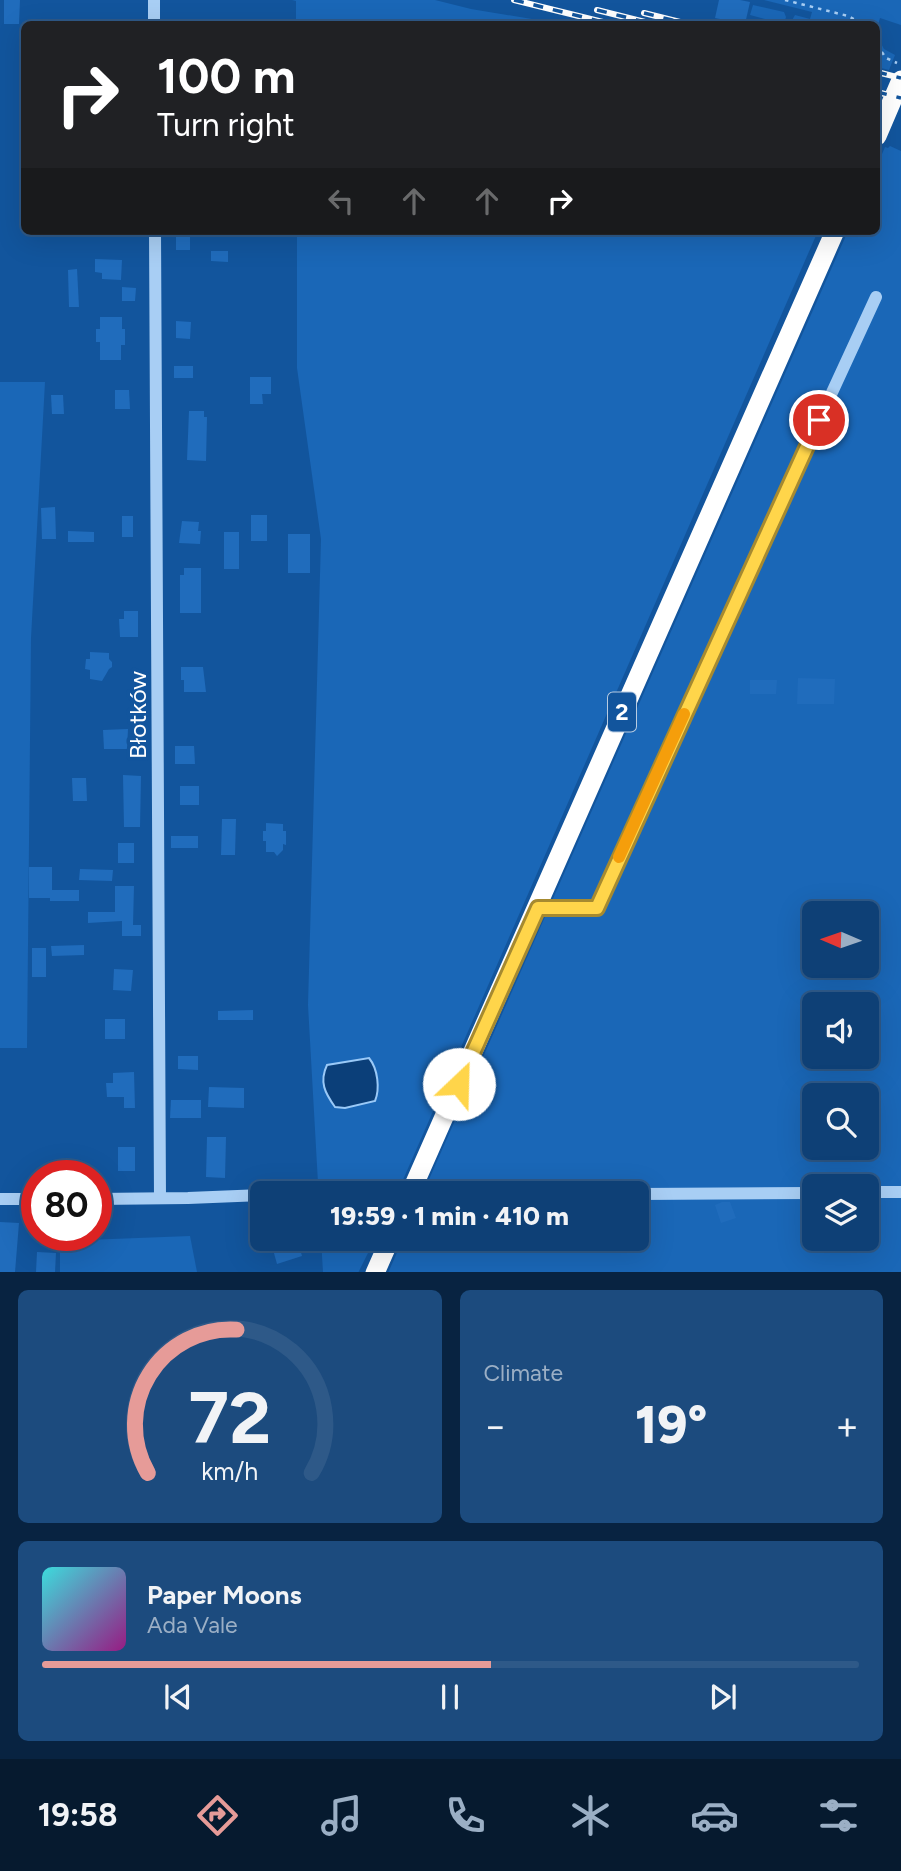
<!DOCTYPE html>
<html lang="en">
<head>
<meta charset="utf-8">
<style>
  body { margin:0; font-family:Figtree,sans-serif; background:#1c4b7e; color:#f1f3f6; height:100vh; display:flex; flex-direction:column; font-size:26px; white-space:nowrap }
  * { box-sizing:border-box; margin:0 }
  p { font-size:23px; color:#9bafc5 }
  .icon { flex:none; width:38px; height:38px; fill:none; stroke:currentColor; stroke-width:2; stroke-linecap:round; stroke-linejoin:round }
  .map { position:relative; height:1272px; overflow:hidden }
  .side { display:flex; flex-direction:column; gap:18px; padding:18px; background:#082341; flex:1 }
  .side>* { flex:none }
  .guide { position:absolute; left:21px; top:21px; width:859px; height:214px; border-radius:10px; box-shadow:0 7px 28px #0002,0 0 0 2px #2e5988; background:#202124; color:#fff; overflow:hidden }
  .needle { width:46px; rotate:272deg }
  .fabs { position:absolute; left:802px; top:901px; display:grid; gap:14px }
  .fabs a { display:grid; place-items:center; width:77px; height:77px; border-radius:10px; background:#0e4076; box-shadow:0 7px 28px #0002,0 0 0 2px #2e5988; font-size:35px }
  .speed { position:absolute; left:21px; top:1160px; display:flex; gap:14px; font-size:35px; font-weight:700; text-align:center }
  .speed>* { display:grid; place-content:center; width:91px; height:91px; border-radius:50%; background:#0e4076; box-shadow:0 7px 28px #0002,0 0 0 2px #2e5988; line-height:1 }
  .speed .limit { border:10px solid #d22; background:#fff; color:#111 }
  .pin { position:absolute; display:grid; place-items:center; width:60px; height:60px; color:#fff; margin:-30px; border:4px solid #fff; border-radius:50%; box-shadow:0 2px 7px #0007 }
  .me { position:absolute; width:77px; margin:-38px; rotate:24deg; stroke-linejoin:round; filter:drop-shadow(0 0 5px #0008) }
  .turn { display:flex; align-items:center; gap:24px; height:147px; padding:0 21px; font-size:32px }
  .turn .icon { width:91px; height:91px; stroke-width:2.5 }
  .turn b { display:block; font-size:49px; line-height:60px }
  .lanes { display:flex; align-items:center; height:66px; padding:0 21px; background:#0003; justify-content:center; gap:35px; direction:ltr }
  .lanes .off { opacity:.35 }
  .big { font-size:52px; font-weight:800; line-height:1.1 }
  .side .card { flex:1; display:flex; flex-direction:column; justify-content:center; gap:10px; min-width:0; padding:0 24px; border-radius:10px; background:#1c4b7e }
  .side .dial { align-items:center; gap:0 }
  .dial svg { height:182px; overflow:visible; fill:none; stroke:#2e5988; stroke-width:7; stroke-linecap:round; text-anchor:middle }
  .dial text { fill:#f1f3f6; stroke:none }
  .song { display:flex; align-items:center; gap:21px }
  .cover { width:84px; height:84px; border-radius:10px; background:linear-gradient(135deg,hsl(180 70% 55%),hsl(310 70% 35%)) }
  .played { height:7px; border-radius:4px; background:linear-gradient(90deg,#e69b98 55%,#2e5988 55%) }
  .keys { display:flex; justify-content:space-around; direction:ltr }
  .heat { display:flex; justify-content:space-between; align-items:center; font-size:38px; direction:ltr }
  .side .tiles { flex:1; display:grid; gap:18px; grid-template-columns:1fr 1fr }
  .card:last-child { grid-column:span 2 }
  .trip { position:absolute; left:250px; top:1181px; width:399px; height:70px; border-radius:10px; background:#0e4076; box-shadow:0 7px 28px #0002,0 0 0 2px #2e5988; font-weight:800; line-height:70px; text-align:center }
  .tab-bar { display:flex; height:112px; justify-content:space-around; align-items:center; background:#061a2f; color:#9bafc5 }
  .tab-bar .icon { width:49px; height:49px }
  .tab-bar .active { color:#e69b98 }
  .tab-bar b { font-size:32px; color:#f1f3f6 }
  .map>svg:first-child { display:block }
  .green { fill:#1a67b7; fill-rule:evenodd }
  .water { fill:#0b3f79; stroke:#9ac9f7; stroke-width:2 }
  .building { fill:#206cbc }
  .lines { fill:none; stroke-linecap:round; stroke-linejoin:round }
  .path { stroke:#a8cef4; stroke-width:2.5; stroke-dasharray:3.5 5; stroke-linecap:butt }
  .minor { stroke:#a8cef4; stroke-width:12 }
  .highway { stroke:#fff; stroke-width:19 }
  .rail-casing { stroke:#fff; stroke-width:6 }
  .rail { stroke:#12559d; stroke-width:3.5; stroke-dasharray:10; stroke-linecap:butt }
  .route-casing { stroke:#a68a30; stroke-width:18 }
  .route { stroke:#ffd54a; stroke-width:12 }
  .slow { stroke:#f59e0b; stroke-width:12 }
  .labels { text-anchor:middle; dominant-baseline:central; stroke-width:7; stroke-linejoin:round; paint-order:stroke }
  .shield { fill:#12559d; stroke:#b8cce2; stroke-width:2 }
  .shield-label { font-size:23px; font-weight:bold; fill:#fff }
  .street-label { font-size:24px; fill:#fff; stroke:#12559d }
</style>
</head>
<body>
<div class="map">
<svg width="901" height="1273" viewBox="0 0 901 1273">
  <rect width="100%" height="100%" fill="#12559d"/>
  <!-- green -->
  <g class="green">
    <path d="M292,0H435L471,9L562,24H296V1Z"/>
    <path d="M764,0H901V25L880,18L877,28V24H790L795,15L810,19L812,12Z"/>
    <path d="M753,5L784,12L786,17L784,24H773V21L750,15Z"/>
    <path d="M877,36L884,49L895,55L889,70L877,67Z"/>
    <path d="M890,146L901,151V1272L388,1273L403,1239H637V1194L423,1193L848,231H877V166L885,147L888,148ZM814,914H866V966H814ZM814,1004H866V1057H814ZM814,1096H866V1148H814ZM814,1186H866V1239H814Z"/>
    <path d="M297,231H818L399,1189C370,1180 348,1181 318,1183L308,1005L321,539L297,368Z"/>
    <path d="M0,382H45L31,638L27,1048H0Z"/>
    <path d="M190,1236L197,1272H60V1241Z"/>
    <path d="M321,1239H375L358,1273L323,1272Z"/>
  </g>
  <!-- water -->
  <path class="water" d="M369,1058C378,1069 380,1089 375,1101L345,1108L335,1107C325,1093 319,1082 327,1065Z"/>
  <!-- building -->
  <g class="building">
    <path d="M4,0H20L19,24H4Z"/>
    <path d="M719,0H740L750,2L745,24L715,18Z"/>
    <rect x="176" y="234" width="14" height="16"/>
    <path d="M211,251H228V262L211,261Z"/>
    <path d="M95,259L122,260L121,280L102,279V273L95,272Z"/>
    <path d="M77,269L79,307H69L68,270Z"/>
    <path d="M122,287L136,288L135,301H122Z"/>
    <path d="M100,317H122V329H125V345H121V360H100V342H96V329H100Z"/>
    <path d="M176,321L191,322L190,339L176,338Z"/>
    <rect x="174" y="366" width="19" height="12"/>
    <path d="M250,377H271V394H262L263,404H250Z"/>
    <path d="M115,390H129L130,409H115Z"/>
    <path d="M51,395H63L64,414H52Z"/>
    <path d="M189,411H204V417H207L206,461L187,460Z"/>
    <path d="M55,507L56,539H42L41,508Z"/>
    <rect x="251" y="515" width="16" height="26"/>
    <rect x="122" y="516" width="11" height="21"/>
    <path d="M182,521L199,522L198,531H201L200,544L179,543Z"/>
    <path d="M68,531L94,532V542H68Z"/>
    <rect x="224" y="532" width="15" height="37"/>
    <rect x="288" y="534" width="22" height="39"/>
    <path d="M184,568H201V613H180V575H184Z"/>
    <path d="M124,611H138V637H120L119,619H124Z"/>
    <path d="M90,652L109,653V659L112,662V667L109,669L102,681L90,679V670L85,669L86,659H90Z"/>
    <path d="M181,667H203L206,692H184V680H181Z"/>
    <path d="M798,678L835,679L834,704H797Z"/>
    <path d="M750,680H777L776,694H750Z"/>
    <path d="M128,729L127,749H104L103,730Z"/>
    <path d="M175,746H194L195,764H175Z"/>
    <path d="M123,775L141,776L140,827H124Z"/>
    <path d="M72,778H86L87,801H73Z"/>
    <rect x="180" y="786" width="19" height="19"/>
    <path d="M222,819H236L235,855H221Z"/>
    <path d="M266,823L283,824V831H286V845L283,844V850L277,856L274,852H266V841H263V831H266Z"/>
    <rect x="171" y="836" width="27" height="12"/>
    <rect x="118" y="843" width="16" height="20"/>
    <path d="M29,867H52V890H79V901H50V898H29Z"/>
    <path d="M80,869L113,870L112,881L79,880Z"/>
    <path d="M115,886H134L133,925H141V936H122V921L88,923V912H115Z"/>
    <path d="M84,945V955L52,956L51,946Z"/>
    <rect x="32" y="948" width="14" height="29"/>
    <path d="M114,969L133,970L131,991L113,990Z"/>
    <path d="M253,1010V1020H218V1011Z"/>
    <rect x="105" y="1019" width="20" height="20"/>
    <path d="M178,1056H198V1070L178,1069Z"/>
    <path d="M134,1072L135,1108H124V1097H107L106,1083H113V1073Z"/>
    <path d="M209,1087L244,1088V1108L208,1107Z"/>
    <path d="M171,1100H201V1118H170Z"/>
    <path d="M207,1137H226L225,1178L206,1177Z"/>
    <rect x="118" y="1147" width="17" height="24"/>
    <path d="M722,1202H730L736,1218L721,1223L715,1205Z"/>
    <path d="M0,1222L19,1223L15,1272H0Z"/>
    <path d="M293,1239H297L302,1256L277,1264L272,1246Z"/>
    <path d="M37,1252L56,1253L55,1272H36Z"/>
  </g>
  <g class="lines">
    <!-- path -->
    <g class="path">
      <path d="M785,0L848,16L863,24"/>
      <path d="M877,45L886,58L897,63"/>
    </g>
    <!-- minor -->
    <g class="minor">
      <path d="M154,0V24"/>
      <path d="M155,231L160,1198"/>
      <path d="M538,908H597L717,642L876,297"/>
      <path d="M414,1184L451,1194"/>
      <path d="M866,1192H901"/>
      <path d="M290,1194L342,1191L366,1194"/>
      <path d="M637,1194L814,1193"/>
      <path d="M0,1199H37"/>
      <path d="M96,1199L188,1198L262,1195"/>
    </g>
    <!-- highway -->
    <g class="highway">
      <path d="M877,136L901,80"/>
      <path d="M410,1194L835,231"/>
      <path d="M375,1273L390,1239"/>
    </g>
    <defs>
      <g id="rail">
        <path d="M514,0L611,24"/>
        <path d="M597,10L653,24"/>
        <path d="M644,13L688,24"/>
        <path d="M877,72L901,78"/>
        <path d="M877,92L901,98"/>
      </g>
    </defs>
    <!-- rail casing -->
    <use href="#rail" class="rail-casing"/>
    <!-- rail -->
    <use href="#rail" class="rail"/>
  </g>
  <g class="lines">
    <defs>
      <path id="route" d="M459,1084L538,908H597L819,420"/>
    </defs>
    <!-- route casing -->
    <use href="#route" class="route-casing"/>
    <!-- route -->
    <use href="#route" class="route"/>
    <!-- slow -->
    <path class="slow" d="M619,857L684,714"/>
  </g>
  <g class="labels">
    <!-- shield labels -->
    <rect class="shield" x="608" y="692.5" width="28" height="39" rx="5"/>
    <g class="shield-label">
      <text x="622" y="712">2</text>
    </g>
    <!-- street labels -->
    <g class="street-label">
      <text transform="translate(137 715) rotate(-90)">Błotków</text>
    </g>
  </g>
</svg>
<div class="fabs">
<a><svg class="needle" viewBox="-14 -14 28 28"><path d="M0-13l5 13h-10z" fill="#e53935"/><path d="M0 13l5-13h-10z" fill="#9bafc5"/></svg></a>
<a><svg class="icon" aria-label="sound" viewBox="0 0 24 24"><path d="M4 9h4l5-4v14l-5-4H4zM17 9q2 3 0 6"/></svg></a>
<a><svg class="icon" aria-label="search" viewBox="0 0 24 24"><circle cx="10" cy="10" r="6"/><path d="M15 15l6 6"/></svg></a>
<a><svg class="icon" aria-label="layers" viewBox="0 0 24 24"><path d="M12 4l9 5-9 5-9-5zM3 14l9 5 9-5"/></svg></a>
</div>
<div class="speed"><div class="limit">80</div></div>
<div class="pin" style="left:819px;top:420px;background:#d93025"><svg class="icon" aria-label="arrive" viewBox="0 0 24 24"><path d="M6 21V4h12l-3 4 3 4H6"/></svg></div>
<svg class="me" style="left:459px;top:1084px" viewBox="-20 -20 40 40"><circle r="19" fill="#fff"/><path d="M0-13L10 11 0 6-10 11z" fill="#ffd54a"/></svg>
<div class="trip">19:59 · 1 min · 410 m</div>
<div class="guide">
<div class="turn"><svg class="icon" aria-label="right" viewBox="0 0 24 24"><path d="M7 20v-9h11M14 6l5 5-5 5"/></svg><div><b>100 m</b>Turn right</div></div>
<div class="lanes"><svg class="icon off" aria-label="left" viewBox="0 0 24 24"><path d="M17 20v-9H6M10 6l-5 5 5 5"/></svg><svg class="icon off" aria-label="ahead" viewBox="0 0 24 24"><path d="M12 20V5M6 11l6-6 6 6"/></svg><svg class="icon off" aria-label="ahead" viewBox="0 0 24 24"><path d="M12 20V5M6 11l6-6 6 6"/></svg><svg class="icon" aria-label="right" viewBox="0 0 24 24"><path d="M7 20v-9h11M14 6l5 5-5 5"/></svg></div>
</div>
</div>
<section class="side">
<div class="tiles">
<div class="card dial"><svg viewBox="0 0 100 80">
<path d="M14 69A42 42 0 1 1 86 69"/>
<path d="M14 69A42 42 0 0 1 53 6" stroke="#e69b98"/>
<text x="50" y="56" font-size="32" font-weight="700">72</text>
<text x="50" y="72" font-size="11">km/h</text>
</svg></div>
<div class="card"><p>Climate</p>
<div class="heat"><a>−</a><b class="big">19°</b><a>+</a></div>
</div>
<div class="card">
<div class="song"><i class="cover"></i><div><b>Paper Moons</b><p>Ada Vale</p></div></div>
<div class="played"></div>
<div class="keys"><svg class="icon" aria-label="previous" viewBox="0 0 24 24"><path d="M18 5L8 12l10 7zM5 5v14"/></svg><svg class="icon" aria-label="pause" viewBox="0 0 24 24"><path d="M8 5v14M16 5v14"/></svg><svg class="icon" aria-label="next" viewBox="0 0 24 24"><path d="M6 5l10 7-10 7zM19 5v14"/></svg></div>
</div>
</div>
</section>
<nav class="tab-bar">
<b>19:58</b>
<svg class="icon active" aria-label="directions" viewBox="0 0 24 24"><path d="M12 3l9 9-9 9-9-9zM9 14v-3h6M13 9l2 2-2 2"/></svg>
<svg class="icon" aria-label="music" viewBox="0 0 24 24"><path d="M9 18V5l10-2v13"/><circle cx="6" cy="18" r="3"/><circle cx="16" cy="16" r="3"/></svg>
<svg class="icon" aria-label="phone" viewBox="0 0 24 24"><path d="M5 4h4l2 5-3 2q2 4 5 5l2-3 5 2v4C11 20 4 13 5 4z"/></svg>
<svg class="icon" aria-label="climate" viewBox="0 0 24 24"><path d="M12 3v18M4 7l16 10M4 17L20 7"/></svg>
<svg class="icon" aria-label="car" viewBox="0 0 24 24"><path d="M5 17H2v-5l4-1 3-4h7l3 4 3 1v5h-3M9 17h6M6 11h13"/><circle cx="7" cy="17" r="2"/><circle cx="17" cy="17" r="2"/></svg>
<svg class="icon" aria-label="filters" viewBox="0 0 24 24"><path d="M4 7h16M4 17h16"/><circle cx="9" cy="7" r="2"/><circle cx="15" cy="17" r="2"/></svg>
</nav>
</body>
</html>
